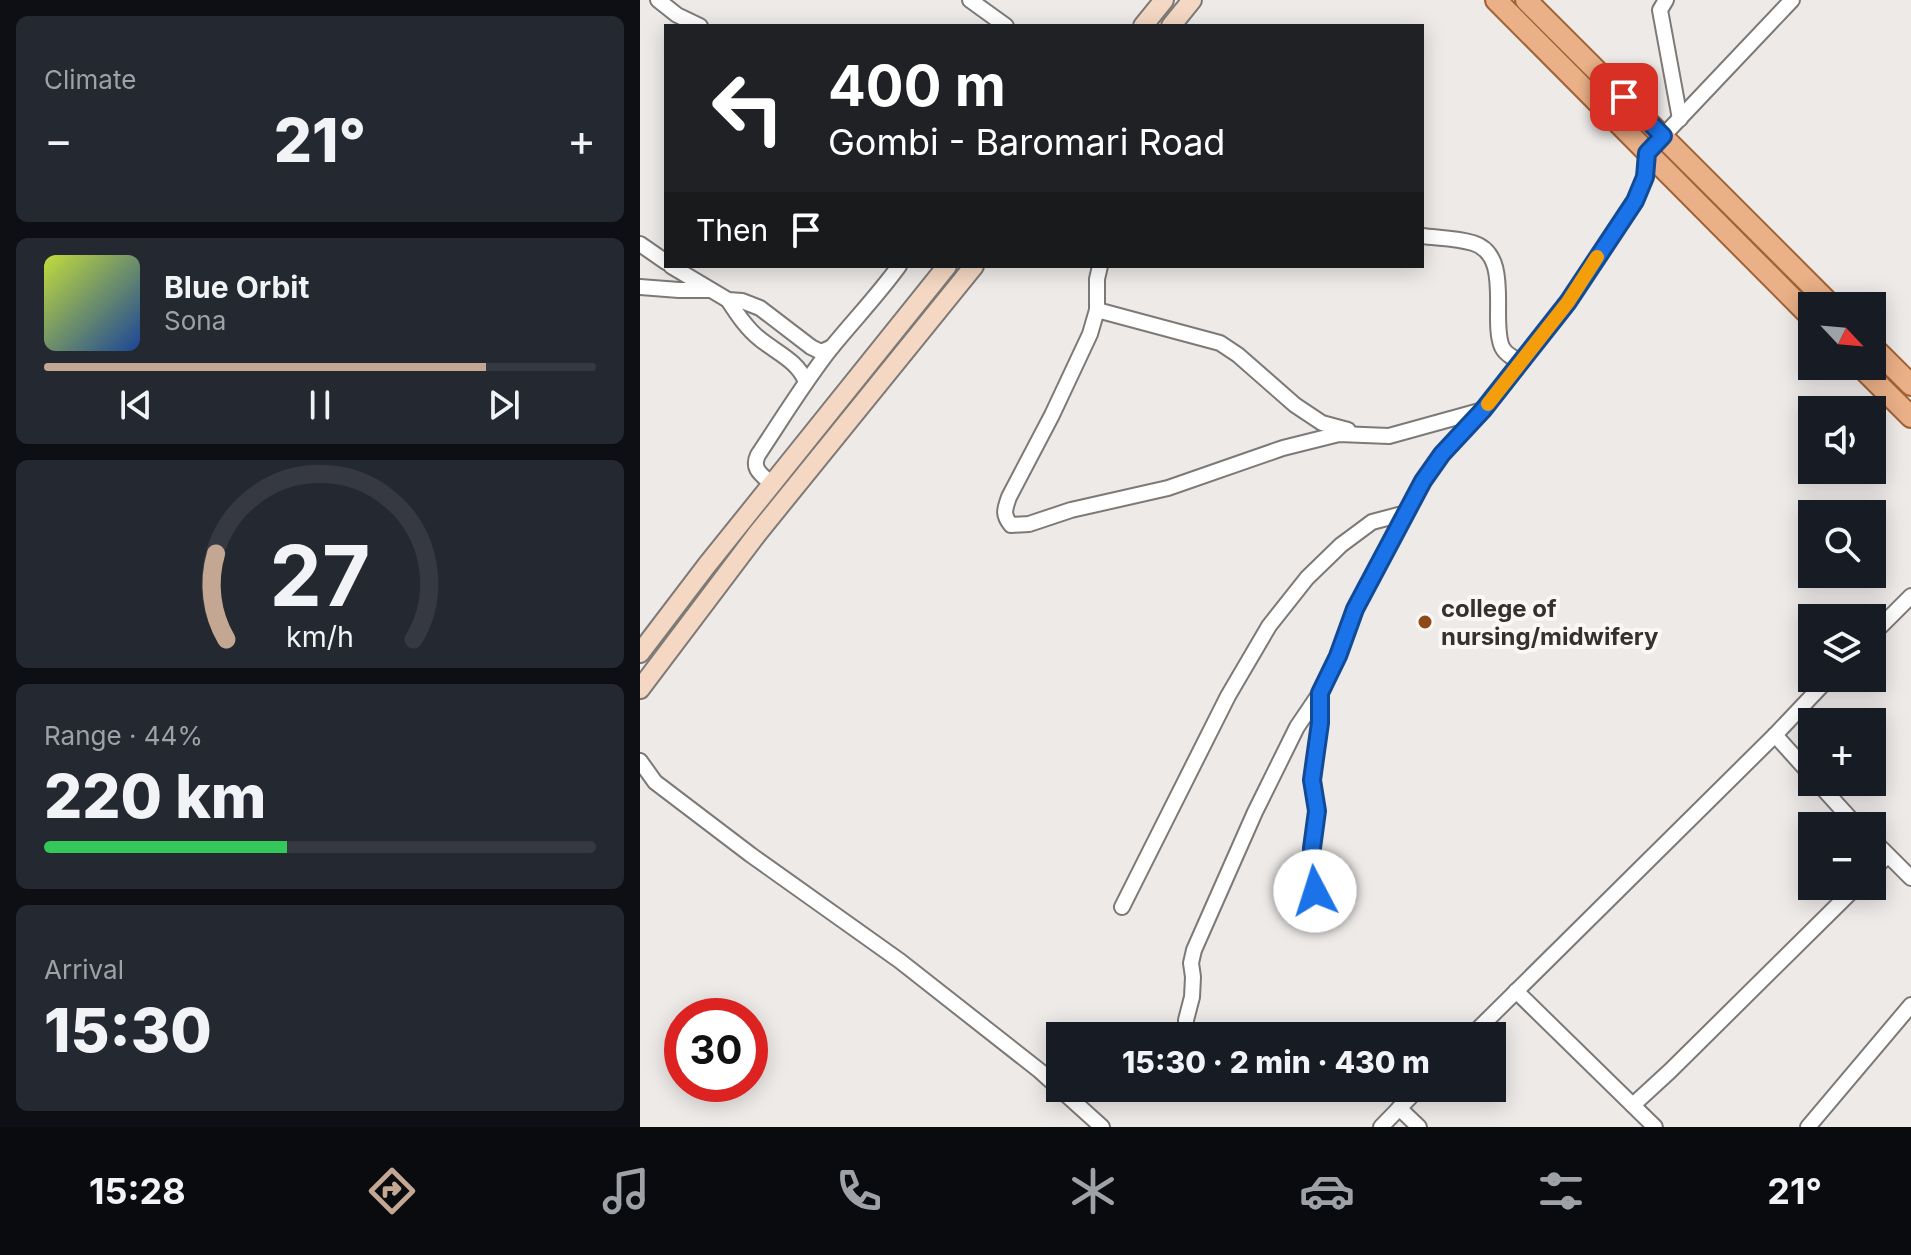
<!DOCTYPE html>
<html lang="en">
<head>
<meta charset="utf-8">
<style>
  body { margin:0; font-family:Inter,sans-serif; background:#242831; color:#f1f3f6; height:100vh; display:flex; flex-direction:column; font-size:30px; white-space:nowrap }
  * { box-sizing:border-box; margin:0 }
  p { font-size:26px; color:#9ea1a6 }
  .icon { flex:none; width:44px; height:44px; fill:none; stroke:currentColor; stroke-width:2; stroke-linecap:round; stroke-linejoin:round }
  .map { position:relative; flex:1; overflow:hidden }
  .panel { display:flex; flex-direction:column; gap:16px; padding:16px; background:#0d0f14; width:640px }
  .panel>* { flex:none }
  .guide { position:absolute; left:24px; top:24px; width:760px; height:244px; border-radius:0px; box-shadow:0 4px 20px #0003; background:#202124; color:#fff; overflow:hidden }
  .needle { width:52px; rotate:116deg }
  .tools { position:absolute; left:1158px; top:292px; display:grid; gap:16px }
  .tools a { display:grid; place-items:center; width:88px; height:88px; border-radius:0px; background:#171b24; box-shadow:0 4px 20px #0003; font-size:40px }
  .speed { position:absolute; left:24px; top:998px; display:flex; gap:16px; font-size:40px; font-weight:700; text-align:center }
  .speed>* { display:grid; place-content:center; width:104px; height:104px; border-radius:50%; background:#171b24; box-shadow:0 4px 20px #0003; line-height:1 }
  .speed .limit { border:12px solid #d22; background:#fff; color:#111 }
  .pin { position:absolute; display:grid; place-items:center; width:68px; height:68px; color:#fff; margin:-34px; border-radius:16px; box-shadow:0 4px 12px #0006 }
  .me { position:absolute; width:88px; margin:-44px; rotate:355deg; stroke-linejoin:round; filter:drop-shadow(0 0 6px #0008) }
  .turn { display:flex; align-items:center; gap:28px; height:168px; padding:0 32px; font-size:36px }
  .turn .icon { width:104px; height:104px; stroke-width:2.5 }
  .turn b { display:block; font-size:56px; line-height:68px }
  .then { display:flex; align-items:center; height:76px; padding:0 32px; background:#0003; gap:16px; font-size:30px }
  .big { font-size:60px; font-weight:800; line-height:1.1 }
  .panel .tile { flex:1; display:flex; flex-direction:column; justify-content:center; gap:12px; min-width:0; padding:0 28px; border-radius:12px; background:#242831 }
  .panel .dial { align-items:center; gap:0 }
  .dial svg { height:208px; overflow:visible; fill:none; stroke:#363941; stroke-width:7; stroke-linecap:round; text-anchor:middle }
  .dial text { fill:#f1f3f6; stroke:none }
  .song { display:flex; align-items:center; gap:24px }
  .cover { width:96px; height:96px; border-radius:12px; background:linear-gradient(135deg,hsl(70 70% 55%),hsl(220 70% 35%)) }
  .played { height:8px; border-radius:4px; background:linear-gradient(90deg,#c4a793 80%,#363941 80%) }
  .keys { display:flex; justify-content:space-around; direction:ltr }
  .heat { display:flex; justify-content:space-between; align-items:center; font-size:44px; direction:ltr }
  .charge { height:12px; border-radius:6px; background:linear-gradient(90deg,#34c759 44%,#363941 0) }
  .trip { position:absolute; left:406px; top:1022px; width:460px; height:80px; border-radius:0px; background:#171b24; box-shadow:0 4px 20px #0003; font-weight:800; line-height:80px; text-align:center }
  .tabs { display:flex; height:128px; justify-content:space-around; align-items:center; background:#090b0e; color:#9ea1a6 }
  .tabs .icon { width:56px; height:56px }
  .tabs .on { color:#c4a793 }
  .tabs b { font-size:36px; color:#f1f3f6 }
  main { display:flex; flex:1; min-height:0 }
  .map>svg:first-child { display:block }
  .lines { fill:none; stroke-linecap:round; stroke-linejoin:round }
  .minor-casing { stroke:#7d7977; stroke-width:18 }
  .secondary-casing { stroke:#7d7977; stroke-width:22 }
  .primary-casing { stroke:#a16235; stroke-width:24 }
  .minor { stroke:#fff; stroke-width:14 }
  .secondary { stroke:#f4d8c3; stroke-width:18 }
  .primary { stroke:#eab087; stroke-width:20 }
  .route-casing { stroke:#114b97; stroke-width:20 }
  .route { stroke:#1a73e8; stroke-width:14 }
  .slow { stroke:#f59e0b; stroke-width:14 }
  .poi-dot { fill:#8c4a19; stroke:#fbf7f5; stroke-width:3 }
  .labels { text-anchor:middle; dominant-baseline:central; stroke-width:8; stroke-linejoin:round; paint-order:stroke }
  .poi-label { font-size:24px; font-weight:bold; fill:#333231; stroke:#fbf7f5; text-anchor:start }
</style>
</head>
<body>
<main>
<section class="panel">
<div class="tile"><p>Climate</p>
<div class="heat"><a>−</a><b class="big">21°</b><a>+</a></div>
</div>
<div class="tile">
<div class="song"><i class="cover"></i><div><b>Blue Orbit</b><p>Sona</p></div></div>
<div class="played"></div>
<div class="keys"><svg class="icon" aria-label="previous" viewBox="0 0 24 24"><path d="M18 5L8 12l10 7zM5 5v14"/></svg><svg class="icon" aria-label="pause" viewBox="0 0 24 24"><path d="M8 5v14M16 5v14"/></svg><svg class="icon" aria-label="next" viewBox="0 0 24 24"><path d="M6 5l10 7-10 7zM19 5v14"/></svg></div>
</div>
<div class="tile dial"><svg viewBox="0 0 100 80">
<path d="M14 69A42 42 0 1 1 86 69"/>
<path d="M14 69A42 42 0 0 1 10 36" stroke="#c4a793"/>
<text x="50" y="56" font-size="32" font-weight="700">27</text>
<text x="50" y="72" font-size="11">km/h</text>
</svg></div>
<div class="tile"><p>Range · 44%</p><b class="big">220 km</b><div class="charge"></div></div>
<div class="tile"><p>Arrival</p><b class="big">15:30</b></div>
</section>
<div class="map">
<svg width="1271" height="1127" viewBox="0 0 1271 1127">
  <rect width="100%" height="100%" fill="#edeae8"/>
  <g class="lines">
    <defs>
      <g id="minor">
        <path d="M18,0L37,15L60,26"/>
        <path d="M330,0L366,26"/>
        <path d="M1026,0L1020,10L1040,119"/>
        <path d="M782,236C798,238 817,238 833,243C873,255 850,320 862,347C866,355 875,359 882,362"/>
        <path d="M0,244L26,262"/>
        <path d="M31,266L88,300L102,301L120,308L171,347L181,352L192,347"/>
        <path d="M460,266L457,279V310L450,334L412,415L369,497C365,509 362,514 371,525L389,524L431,510L528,488L643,448L699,434L749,436L843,410"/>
        <path d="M0,287L39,290H69"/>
        <path d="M88,300C97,314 107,329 120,339C137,353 158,361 166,382"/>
        <path d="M457,310L580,343L598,355L655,405L682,423L708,430"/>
        <path d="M132,484C122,475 111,469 118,455C142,419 165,381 192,347C214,320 238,295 259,266"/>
        <path d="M1232,635L1271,596"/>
        <path d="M1135,735L1172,776"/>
        <path d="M0,761L15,782L111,855L260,961L400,1071L462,1127"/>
        <path d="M1177,782L1217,826"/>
        <path d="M1232,842L1238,845L1271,878"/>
        <path d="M1232,871L1247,856"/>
        <path d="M675,891L672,871V848L677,811L672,780L680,723V694"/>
        <path d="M482,907L588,696L629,626L667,578L701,545L732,522L766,513"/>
        <path d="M876,991L1015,1127"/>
        <path d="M546,1030V1020L552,997L553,977L551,963L554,950L615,812L657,727L680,693L698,656L715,609L783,481L802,454L843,410L928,302L995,201L1005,177L1007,153L1152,0"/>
        <path d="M831,1036L1135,735L1189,678"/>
        <path d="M993,1105L1030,1071L1217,886"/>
        <path d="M759,1108L779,1127"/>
        <path d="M741,1127L779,1088"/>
        <path d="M1168,1127L1271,1005"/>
      </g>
      <g id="secondary">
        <path d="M503,26L524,0"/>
        <path d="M531,26L552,0"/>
        <path d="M0,653L67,565L307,266"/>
        <path d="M0,689L117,534L334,266"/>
      </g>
      <g id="primary">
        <path d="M856,0L1172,318"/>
        <path d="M886,0L1192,306"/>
        <path d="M1232,346L1271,385"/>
        <path d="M1220,366L1271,417"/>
      </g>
    </defs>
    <!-- minor casing -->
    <use href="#minor" class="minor-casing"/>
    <!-- secondary casing -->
    <use href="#secondary" class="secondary-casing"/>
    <!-- primary casing -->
    <use href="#primary" class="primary-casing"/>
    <!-- minor -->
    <use href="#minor" class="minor"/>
    <!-- secondary -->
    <use href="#secondary" class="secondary"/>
    <!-- primary -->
    <use href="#primary" class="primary"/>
  </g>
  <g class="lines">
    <defs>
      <path id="route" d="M675,891L672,871V848L677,811L672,780L680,723V693L698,656L715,609L783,481L802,454L843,410L928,302L995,201L1005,177L1007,153L1023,136L984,97"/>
    </defs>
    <!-- route casing -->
    <use href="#route" class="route-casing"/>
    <!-- route -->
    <use href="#route" class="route"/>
    <!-- slow -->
    <path class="slow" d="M848,404L928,302L957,257"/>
  </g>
  <!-- markers -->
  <circle class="poi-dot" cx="785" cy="622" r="8"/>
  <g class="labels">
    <!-- poi labels -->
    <g class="poi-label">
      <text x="801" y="608">college of<tspan x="801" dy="28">nursing/midwifery</tspan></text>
    </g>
  </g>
</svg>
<div class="tools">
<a><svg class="needle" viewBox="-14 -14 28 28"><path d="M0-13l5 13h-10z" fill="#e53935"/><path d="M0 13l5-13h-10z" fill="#9ea1a6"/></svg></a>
<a><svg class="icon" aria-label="sound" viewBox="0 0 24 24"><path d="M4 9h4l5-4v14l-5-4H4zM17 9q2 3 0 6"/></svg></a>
<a><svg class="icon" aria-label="search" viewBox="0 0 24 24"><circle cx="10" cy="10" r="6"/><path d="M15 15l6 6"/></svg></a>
<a><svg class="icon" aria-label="layers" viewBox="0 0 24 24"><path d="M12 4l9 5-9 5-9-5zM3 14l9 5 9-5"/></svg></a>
<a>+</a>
<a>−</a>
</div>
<div class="speed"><div class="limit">30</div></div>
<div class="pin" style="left:984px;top:97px;background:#d93025"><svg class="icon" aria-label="arrive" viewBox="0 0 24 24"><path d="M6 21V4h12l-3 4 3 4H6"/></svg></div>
<svg class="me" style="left:675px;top:891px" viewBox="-20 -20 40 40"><circle r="19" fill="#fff"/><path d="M0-13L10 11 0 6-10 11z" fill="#1a73e8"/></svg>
<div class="trip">15:30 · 2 min · 430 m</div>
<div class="guide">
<div class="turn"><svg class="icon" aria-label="left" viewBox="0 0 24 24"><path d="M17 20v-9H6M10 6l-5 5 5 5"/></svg><div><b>400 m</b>Gombi - Baromari Road</div></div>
<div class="then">Then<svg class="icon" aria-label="arrive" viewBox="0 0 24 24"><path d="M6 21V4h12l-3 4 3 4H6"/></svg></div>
</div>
</div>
</main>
<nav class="tabs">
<b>15:28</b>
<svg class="icon on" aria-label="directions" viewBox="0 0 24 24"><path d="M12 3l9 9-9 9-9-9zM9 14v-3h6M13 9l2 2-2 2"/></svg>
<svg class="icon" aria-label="music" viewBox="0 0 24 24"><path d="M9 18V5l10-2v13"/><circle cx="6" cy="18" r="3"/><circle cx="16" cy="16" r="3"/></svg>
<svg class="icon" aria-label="phone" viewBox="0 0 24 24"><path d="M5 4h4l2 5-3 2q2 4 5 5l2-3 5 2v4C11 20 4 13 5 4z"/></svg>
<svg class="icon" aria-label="climate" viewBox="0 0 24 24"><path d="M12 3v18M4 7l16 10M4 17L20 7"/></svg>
<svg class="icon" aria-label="car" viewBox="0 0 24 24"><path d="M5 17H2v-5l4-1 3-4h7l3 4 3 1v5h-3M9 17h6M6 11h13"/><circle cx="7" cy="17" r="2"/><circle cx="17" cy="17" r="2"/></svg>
<svg class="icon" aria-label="filters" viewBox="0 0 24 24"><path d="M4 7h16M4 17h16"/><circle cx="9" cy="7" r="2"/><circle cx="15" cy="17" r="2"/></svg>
<b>21°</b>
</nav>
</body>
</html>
